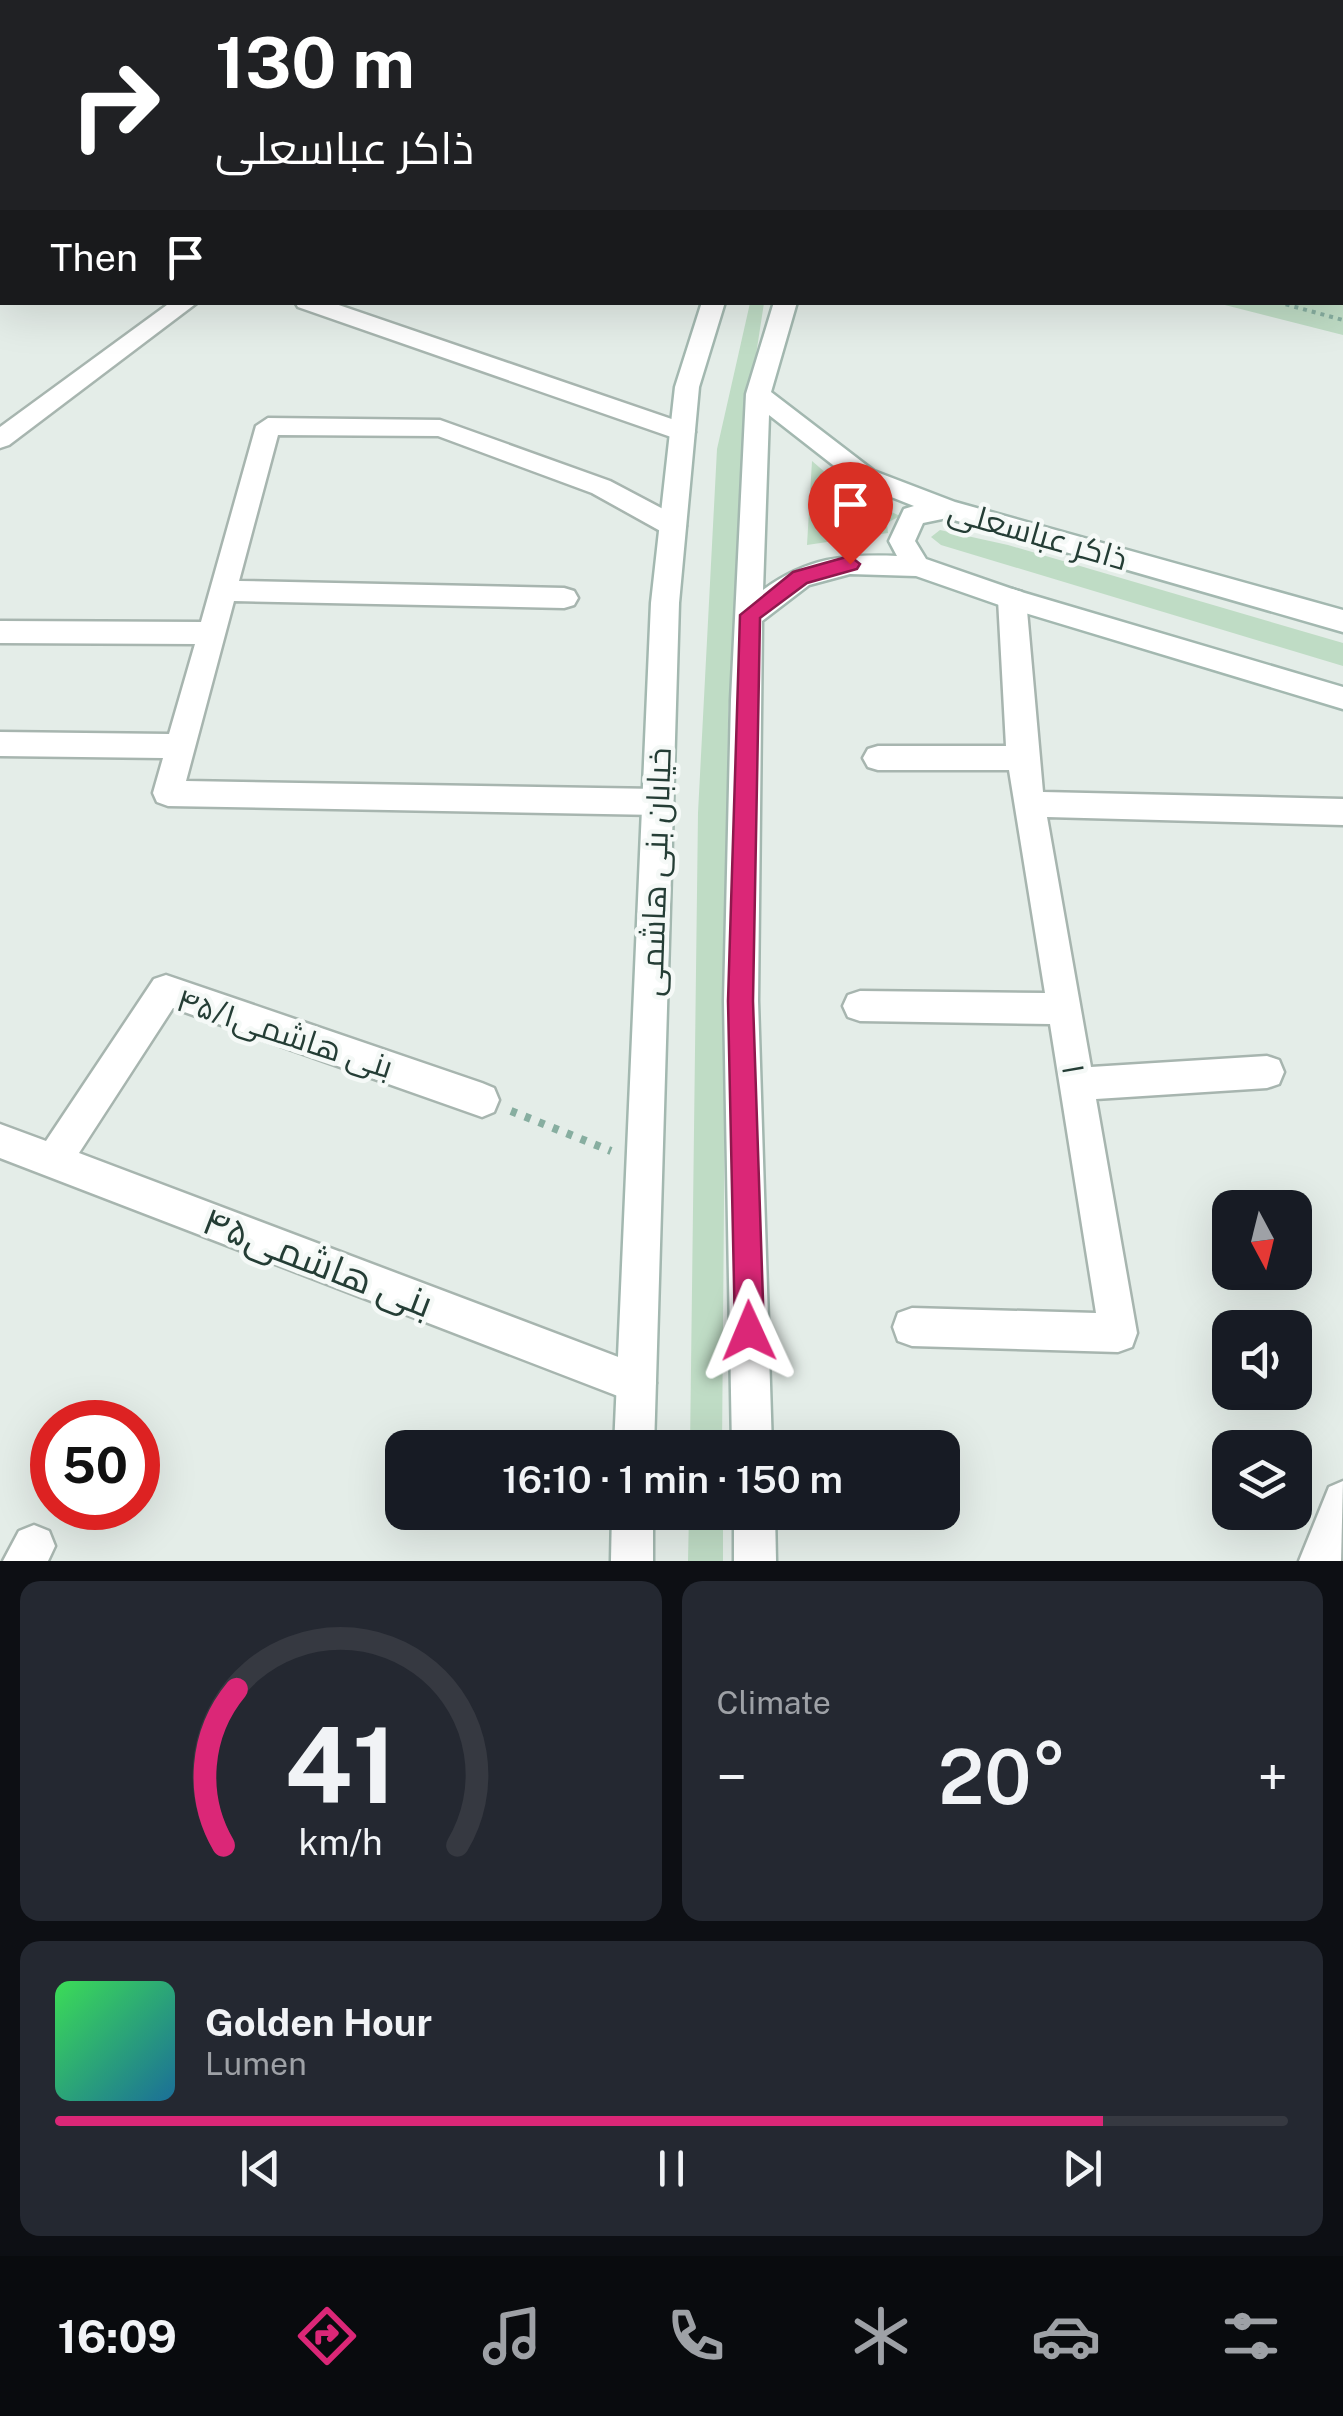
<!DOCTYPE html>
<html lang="en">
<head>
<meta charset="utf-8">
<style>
  body { margin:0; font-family:"Public Sans",Cairo,sans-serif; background:#242831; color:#f1f3f6; height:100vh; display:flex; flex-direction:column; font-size:38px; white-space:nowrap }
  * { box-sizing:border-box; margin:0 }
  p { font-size:32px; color:#9ea1a6 }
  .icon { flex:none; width:55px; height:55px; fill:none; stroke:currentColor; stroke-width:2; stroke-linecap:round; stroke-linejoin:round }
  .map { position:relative; height:1561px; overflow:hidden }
  .sheet { display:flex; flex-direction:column; gap:20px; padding:20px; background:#0d0f14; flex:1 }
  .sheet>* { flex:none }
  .top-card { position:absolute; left:0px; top:0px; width:1345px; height:305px; box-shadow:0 10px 40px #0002; background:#202124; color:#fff; overflow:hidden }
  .needle { width:65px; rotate:173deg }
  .buttons { position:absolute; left:1212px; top:1190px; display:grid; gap:20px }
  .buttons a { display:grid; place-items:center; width:100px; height:100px; border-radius:20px; background:#171b24; box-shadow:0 10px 40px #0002; font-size:50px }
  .speed { position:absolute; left:30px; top:1400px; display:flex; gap:20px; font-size:50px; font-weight:700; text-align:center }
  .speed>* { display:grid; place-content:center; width:130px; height:130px; border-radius:50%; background:#171b24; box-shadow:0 10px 40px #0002; line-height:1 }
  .speed .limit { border:15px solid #d22; background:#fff; color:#111 }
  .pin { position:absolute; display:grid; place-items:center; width:85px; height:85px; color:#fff; margin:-102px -42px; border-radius:50% 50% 50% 0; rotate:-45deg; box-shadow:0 0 10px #0007 }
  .pin .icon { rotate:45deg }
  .me { position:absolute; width:110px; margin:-55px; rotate:359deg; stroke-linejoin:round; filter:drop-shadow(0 0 8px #0008) }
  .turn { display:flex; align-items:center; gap:35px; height:210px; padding:0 50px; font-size:45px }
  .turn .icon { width:130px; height:130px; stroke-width:2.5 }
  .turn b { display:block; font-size:70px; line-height:85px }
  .then { display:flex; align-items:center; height:95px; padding:0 50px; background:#0003; gap:20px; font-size:38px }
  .big { font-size:75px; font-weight:600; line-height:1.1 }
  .sheet .card { flex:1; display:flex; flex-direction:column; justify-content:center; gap:15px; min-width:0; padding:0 35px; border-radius:20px; background:#242831 }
  .sheet .dial { align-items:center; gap:0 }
  .dial svg { height:260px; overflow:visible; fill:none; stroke:#363941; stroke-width:7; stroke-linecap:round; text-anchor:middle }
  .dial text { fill:#f1f3f6; stroke:none }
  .song { display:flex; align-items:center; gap:30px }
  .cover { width:120px; height:120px; border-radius:15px; background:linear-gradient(135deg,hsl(130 70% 55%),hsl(200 70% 35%)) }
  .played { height:10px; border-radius:5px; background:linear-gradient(90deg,#db2777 85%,#363941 85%) }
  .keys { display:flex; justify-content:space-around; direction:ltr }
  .heat { display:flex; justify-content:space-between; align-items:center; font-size:55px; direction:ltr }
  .sheet .tiles { flex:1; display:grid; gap:20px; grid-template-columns:1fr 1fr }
  .card:last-child { grid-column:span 2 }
  .trip { position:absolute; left:385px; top:1430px; width:575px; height:100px; border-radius:20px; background:#171b24; box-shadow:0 10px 40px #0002; font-weight:600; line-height:100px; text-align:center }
  .tab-bar { display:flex; height:160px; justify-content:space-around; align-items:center; background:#090b0e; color:#9ea1a6 }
  .tab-bar .icon { width:70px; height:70px }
  .tab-bar .selected { color:#db2777 }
  .tab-bar b { font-size:45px; color:#f1f3f6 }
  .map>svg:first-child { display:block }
  .green { fill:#bfdcc5 }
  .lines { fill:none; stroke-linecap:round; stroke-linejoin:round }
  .street-casing { stroke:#a7b5af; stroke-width:5 }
  .secondary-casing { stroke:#a3b8b0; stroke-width:5 }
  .path-far1 { stroke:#87aea0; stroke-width:4; stroke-dasharray:4 5; stroke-linecap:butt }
  .path { stroke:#87aea0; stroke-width:8; stroke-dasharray:6 9; stroke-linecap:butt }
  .street { fill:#fff; fill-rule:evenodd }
  .secondary { fill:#fff; fill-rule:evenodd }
  .route { fill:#db2777; stroke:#8e194d; stroke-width:2.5 }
  .labels { text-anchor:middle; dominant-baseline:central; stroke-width:9; stroke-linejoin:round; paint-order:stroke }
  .street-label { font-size:32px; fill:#243d35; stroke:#f5f9f7 }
  .near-street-label { font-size:38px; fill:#243d35; stroke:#f5f9f7 }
</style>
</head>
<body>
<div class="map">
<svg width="1343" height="1561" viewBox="0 0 1343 1561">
  <rect width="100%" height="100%" fill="#e4ede8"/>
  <!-- green -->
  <g class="green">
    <path d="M1048,0H1343V335L1217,303L1342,302V2Z"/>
    <path d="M750,303H764L747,413L728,717L722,1447L690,1448L698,813L717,449Z"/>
    <path d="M812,461L847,491L900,516L887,523L888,533L807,545Z"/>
    <path d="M940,530L1008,545L1343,643V666L941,545L931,537Z"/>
    <path d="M689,1513H723V1561H688Z"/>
  </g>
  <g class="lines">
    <defs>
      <g id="street">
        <path d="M141,0H165L166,2H143Z"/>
        <path d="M529,0H555L556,2H531Z"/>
        <rect x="0" y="141" width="2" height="15"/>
        <path d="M171,302H198L9,445L0,448V427Z"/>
        <path d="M295,302H330L692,426L695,432L683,440L674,438L298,307Z"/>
        <path d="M268,418L440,420L610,481L682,519L686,526L682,533H664L592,493L438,436L278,435L239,581L564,588L574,591L578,598L574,605L564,608L234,601L186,781L658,789L669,793L673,802L669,811L658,815L168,806L157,802L153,793L163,758L0,756V732L169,734L195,644L0,643V621L201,622L256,426Z"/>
        <path d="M1012,589L1022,592L1026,599L1043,792L1343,799V825L1047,817L1091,1067L1267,1056L1279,1060L1284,1072L1279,1084L1267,1088L1096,1099L1137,1333L1132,1347L1118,1352L912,1346L898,1341L893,1327L898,1313L912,1308L1096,1313L1050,1024L860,1021L848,1017L843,1006L848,995L860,991L1045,993L1009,770H878L868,767L863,758L868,749L878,746H1006L998,599L1002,592Z"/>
        <path d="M166,975L482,1083L494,1088L499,1100L494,1112L482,1117L173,1008L79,1153L650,1369L656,1383L650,1397L636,1403L0,1158V1124L46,1141L154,979Z"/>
        <path d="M1343,1481L1341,1561H1299L1329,1487Z"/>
        <path d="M34,1525L49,1531L55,1546L48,1561H3L19,1531Z"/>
      </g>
      <g id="secondary">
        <path d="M782,0H804L805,2H784Z"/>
        <rect x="855" y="0" width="18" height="2"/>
        <path d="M702,302H725L699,387L679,603L654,1448H614L651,603L675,387Z"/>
        <path d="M774,302H797L771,392L874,471L955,502L1343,610V632L947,518L923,523L915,541L926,559L1018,591L1343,687V709L1002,606L916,576L850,574L809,585L762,621L758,1001L772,1448H732L724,1001L731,700L746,394ZM769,415L856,483L914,506L904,509L889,541L897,556C844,554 807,558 763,590Z"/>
        <path d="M612,1512H653V1561H611Z"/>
        <path d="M734,1512H775L776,1561H734Z"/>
      </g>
    </defs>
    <!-- street casing -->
    <use href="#street" class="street-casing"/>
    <!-- secondary casing -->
    <use href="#secondary" class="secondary-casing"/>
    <!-- path-far1 -->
    <path class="path-far1" d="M1277,302L1343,320"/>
    <!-- path -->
    <path class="path" d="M511,1111L611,1151"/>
    <!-- street -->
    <use href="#street" class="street"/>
    <!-- secondary -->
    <use href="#secondary" class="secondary"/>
  </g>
  <!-- route -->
  <path class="route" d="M850,556L860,564L857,569L807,583L760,618L753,1001L764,1331L760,1342L749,1346L739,1342L735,1331L728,1001L740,615L793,572Z"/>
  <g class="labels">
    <!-- street labels -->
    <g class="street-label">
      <text transform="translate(1038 534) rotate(16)">ذاکر عباسعلی</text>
      <text transform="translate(655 872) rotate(-88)">خیابان بنی هاشمی</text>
      <text transform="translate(285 1033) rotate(18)">۴۵/۱بنی هاشمی</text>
      <text transform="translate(1074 1069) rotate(80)">۱</text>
    </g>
    <!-- near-street labels -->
    <g class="near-street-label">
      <text transform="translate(318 1262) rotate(21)">بنی هاشمی۴۵</text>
    </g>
  </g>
</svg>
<div class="buttons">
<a><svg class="needle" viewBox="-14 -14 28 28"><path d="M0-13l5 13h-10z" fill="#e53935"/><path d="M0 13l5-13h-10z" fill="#9ea1a6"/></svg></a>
<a><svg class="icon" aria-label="sound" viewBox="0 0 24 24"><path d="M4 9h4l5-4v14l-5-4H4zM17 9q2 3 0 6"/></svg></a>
<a><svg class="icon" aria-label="layers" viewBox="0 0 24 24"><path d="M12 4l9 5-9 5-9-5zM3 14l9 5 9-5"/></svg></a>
</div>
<div class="speed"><div class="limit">50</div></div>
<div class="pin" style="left:850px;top:564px;background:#d93025"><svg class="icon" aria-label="arrive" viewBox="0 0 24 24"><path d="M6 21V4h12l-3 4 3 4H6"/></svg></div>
<svg class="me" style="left:749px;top:1331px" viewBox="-20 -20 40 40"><path d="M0-17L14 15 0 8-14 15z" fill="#db2777" stroke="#fff" stroke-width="4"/></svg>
<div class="trip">16:10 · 1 min · 150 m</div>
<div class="top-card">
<div class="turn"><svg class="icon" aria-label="right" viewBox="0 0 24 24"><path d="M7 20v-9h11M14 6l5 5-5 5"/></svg><div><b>130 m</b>ذاکر عباسعلی</div></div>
<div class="then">Then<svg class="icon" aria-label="arrive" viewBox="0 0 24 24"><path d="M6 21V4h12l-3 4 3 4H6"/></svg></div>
</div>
</div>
<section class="sheet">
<div class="tiles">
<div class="card dial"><svg viewBox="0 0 100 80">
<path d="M14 69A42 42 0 1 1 86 69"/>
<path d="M14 69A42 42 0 0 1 18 21" stroke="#db2777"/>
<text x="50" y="56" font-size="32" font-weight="700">41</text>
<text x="50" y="72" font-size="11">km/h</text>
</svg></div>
<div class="card"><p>Climate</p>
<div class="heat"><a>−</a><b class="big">20°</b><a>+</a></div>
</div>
<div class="card">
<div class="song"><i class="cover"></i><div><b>Golden Hour</b><p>Lumen</p></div></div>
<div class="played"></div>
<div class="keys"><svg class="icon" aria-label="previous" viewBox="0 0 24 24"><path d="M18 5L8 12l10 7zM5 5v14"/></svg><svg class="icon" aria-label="pause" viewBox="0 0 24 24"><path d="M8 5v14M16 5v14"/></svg><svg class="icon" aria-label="next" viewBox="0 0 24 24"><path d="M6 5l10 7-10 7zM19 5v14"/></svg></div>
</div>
</div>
</section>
<nav class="tab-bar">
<b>16:09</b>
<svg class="icon selected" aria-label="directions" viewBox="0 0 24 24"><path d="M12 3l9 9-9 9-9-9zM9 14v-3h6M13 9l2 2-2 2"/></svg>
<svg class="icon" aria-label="music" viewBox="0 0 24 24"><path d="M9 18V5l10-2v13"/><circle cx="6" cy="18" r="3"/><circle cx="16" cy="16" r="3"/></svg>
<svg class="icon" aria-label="phone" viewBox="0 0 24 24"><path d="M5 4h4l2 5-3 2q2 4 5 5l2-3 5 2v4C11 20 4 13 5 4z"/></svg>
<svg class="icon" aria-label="climate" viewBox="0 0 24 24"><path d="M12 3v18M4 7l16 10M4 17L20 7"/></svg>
<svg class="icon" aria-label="car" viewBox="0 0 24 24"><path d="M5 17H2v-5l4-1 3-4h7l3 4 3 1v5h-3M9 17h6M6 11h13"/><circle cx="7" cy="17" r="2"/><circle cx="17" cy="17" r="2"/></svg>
<svg class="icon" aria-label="filters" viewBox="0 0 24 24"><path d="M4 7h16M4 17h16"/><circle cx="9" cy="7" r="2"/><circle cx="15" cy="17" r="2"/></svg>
</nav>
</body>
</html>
